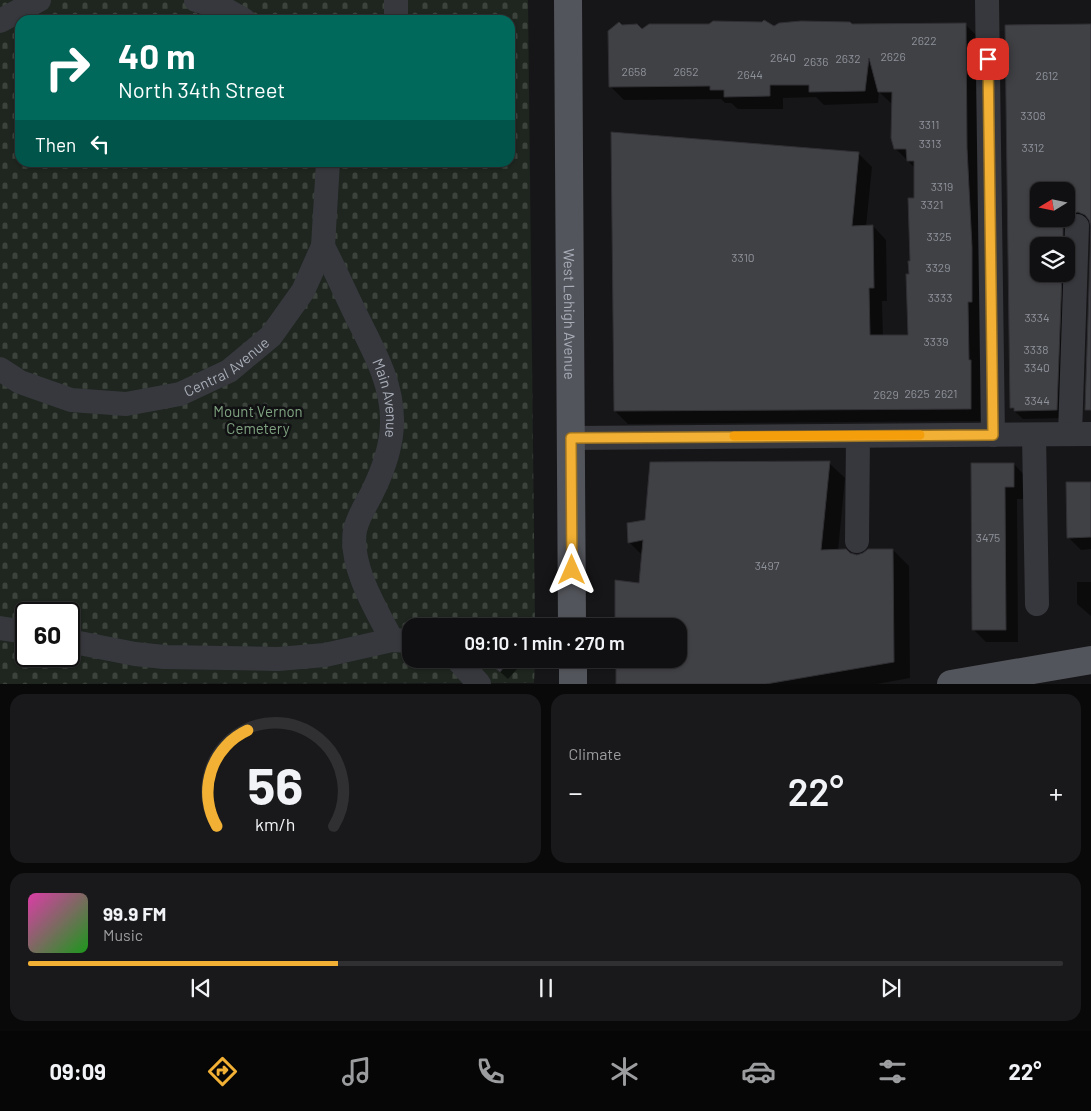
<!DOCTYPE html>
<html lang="en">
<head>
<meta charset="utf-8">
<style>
  body { margin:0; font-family:Barlow,sans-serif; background:#19191b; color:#f1f3f6; height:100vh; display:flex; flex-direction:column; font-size:19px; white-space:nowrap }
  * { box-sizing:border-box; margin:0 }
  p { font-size:16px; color:#9c9d9f }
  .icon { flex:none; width:28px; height:28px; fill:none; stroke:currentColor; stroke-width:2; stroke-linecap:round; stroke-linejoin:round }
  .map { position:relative; height:684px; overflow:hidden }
  .details { display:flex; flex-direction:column; gap:10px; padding:10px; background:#09090a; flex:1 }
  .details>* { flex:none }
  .guide { position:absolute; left:15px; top:15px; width:500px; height:152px; border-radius:15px; box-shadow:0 1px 4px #0004,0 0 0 1px #303032; background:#00695c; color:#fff; overflow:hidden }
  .needle { width:32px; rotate:260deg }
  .buttons { position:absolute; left:1030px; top:182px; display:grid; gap:10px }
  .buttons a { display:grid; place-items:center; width:45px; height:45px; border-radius:10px; background:#101012; box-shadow:0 1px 4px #0004,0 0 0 1px #303032; font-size:25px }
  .speed { position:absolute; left:15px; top:602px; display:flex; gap:10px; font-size:25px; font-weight:700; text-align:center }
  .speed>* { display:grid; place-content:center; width:65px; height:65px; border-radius:50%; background:#101012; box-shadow:0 1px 4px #0004,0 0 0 1px #303032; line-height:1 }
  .speed .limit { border:2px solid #111; border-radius:8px; background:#fff; color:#111 }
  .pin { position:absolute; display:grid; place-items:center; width:42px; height:42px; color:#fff; margin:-21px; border-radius:10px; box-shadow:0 2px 8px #0006 }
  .me { position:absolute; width:55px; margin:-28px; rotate:0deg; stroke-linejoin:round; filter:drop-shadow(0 0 4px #0008) }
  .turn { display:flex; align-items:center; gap:18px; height:105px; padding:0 20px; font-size:22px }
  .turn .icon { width:65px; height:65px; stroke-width:2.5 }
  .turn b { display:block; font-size:35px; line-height:42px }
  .then { display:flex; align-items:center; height:48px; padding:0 20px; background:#0003; gap:10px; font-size:19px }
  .big { font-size:38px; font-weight:600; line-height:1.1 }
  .details .widget { flex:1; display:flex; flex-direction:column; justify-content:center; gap:8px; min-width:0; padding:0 18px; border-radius:15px; background:#19191b }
  .details .dial { align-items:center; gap:0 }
  .dial svg { height:130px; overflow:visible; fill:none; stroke:#303032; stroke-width:7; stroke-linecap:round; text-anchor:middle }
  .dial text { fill:#f1f3f6; stroke:none }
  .song { display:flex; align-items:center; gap:15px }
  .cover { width:60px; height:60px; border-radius:8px; background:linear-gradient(135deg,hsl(320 70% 55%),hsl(120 70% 35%)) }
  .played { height:5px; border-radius:2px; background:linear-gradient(90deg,#f2b134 30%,#303032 30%) }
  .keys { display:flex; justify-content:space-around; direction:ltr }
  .heat { display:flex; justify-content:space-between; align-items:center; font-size:28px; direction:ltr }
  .details .tiles { flex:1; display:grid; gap:10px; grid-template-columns:1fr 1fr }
  .widget:last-child { grid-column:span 2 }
  .trip { position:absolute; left:402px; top:618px; width:285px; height:50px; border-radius:15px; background:#101012; box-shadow:0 1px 4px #0004,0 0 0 1px #303032; font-weight:600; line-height:50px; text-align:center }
  .tab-bar { display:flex; height:80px; justify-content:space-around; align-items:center; background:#060607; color:#9c9d9f }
  .tab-bar .icon { width:35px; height:35px }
  .tab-bar .on { color:#f2b134 }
  .tab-bar b { font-size:22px; color:#f1f3f6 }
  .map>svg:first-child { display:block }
  .cemetery { fill:url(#cemetery-stones); fill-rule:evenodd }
  .shadow { fill:#0007; fill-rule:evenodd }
  .building { fill:#404145; stroke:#303034 }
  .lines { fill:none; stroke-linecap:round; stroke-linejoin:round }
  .minor { stroke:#37383d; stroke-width:24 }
  .major { stroke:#53555c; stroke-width:28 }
  .route-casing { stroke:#9d7322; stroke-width:12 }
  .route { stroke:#f2b134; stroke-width:9 }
  .slow { stroke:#f59e0b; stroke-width:9 }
  .labels { text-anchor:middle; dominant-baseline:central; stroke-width:5; stroke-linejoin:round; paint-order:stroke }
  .number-label { font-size:12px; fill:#8e929b }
  .street-label { font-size:15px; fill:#a8adb8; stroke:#111113 }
  .park-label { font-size:15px; fill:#7fa381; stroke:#111113 }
</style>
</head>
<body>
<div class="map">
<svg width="1091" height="684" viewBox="0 0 1091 684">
  <defs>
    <pattern id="cemetery-stones" width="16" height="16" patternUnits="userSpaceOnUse" patternTransform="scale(1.25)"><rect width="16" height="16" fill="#1e261f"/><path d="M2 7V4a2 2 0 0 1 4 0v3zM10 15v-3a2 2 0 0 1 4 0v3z" fill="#3c433d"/></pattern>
  </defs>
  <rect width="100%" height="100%" fill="#161618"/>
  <!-- cemetery -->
  <path class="cemetery" d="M0,0H528L535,626H411V659H535L534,683L0,684ZM20,20H510V162H20ZM26,614H69V656H26Z"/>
  <!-- shadow -->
  <g class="shadow">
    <path d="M852,25H966L979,38L984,421L628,424L615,411L859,154L872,167L866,227L873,226L886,240L887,301H882L883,337H909L910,275L915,200V168L895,148L893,105L879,92L878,103L824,105L816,97L783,98V109H738L731,103H725L721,99L624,100L611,87L621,26L642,31Z"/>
    <path d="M1091,26V222L1086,220L1065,418L1023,419L1011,408L1006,27ZM1039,191H1066V219H1039ZM1039,246H1066V274H1039Z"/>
    <path d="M829,463L845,478L838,551L857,556L893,550L909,566L910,678L877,684H617V659H679V626H617L616,581L640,584L643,556L629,542L647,521Z"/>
    <path d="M973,464H1014L1026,477V499H1017L1018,642H986L973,629Z"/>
    <path d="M1091,483V549L1081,550L1068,537Z"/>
    <path d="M1077,582H1091V616L1077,604Z"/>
    <path d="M482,619L490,626H476Z"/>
    <path d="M516,622L521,626H512Z"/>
    <path d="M486,659H519L515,663L517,669L508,679Z"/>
  </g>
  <!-- building -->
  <g class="building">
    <path d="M764,20L774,26L779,23L801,21L850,22L852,24L966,23L967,148L972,247V302H968L969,360H971V409L614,411L611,132L859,152L852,226L873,225L874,288H869L870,335H908L906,274H909L908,261H910L908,198H914V161H907L906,149H894L891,138L892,92H878L869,58L865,91L809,92V85H770V96L724,97V90H710V86L609,87L608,31L619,22L622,25L637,24L642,29L649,24H709L713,21L762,22Z"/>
    <path d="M1091,24V410H1085L1091,226L1089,220L1085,215L1078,212L1071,214L1066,218V191H1039V219H1065L1063,226V246H1039V274H1062L1057,410L1014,411V408H1010L1005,25Z"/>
    <path d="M830,461L821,550L846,549L850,553L857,555L863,553L868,549H893L894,662L766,684H616V659H679V626H615V580L639,583L643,540L628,543L627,523L645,520L650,462Z"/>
    <path d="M971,463H1014V487H1005L1006,630H972Z"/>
    <path d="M1066,482H1091V537L1067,538Z"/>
    <path d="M484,659H509V661L500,672Z"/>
  </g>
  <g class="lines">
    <!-- minor -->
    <g class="minor">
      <path d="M196,0L223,8L244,20"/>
      <path d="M396,0V20"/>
      <path d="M987,0L993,435"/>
      <path d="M0,21L39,0"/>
      <path id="s1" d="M323,246C334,268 344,290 354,311C371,346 393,382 392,422C392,447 382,473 371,495C365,506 358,517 355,530C349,566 376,609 392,640"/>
      <path id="s2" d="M0,369L20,382L71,400L126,404L180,394L229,371L271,336L303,291L323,246L328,162"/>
      <path d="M1070,434L1077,226"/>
      <path d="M1034,435L1037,604"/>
      <path d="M571,438L1091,434"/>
      <path d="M857,541L858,436"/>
      <path d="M0,628L26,632"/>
      <path d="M69,641L135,654L164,657L278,659L325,655L392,640L411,641"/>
      <path d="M457,659L479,684"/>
    </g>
    <!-- major -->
    <g class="major">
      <path id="s3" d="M568,0L572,626"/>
      <path d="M573,659V684"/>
      <path d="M951,684L1091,660"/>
    </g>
  </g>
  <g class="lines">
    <defs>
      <path id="route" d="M572,570L571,438L993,435L988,59"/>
    </defs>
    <!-- route casing -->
    <use href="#route" class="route-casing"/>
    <!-- route -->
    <use href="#route" class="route"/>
    <!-- slow -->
    <path class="slow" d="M734,436L920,435"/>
  </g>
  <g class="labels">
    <!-- number labels -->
    <g class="number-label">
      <text x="924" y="40">2622</text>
      <text x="893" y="56">2626</text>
      <text x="783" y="57">2640</text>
      <text x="848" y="58">2632</text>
      <text x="816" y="61">2636</text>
      <text x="634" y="71">2658</text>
      <text x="686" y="71">2652</text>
      <text x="750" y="74">2644</text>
      <text x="1047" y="75">2612</text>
      <text x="1033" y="115">3308</text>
      <text x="929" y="124">3311</text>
      <text x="930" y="143">3313</text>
      <text x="1033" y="147">3312</text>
      <text x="942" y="186">3319</text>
      <text x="932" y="204">3321</text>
      <text x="939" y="236">3325</text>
      <text x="743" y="257">3310</text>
      <text x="938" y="267">3329</text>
      <text x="940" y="297">3333</text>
      <text x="1037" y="317">3334</text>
      <text x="936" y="341">3339</text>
      <text x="1036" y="349">3338</text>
      <text x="1037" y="367">3340</text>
      <text x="917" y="393">2625</text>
      <text x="946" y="393">2621</text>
      <text x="886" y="394">2629</text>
      <text x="1037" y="400">3344</text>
      <text x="988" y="537">3475</text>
      <text x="767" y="565">3497</text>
    </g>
    <!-- street labels -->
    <g class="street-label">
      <text stroke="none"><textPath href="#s3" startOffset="314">West Lehigh Avenue</textPath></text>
      <text stroke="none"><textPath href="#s2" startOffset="242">Central Avenue</textPath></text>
      <text stroke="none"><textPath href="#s1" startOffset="166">Main Avenue</textPath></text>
    </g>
    <!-- park labels -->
    <g class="park-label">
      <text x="258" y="411">Mount Vernon<tspan x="258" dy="17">Cemetery</tspan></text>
    </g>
  </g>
</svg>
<div class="buttons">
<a><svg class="needle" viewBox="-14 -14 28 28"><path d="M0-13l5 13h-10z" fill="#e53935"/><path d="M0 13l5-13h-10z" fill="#9c9d9f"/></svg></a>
<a><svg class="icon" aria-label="layers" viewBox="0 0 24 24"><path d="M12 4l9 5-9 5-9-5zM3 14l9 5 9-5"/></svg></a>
</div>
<div class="speed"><div class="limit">60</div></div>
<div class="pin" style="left:988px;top:59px;background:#d93025"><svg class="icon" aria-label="arrive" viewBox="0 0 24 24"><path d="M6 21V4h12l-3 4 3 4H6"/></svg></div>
<svg class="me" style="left:572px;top:570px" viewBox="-20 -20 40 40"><path d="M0-17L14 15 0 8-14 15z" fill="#f2b134" stroke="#fff" stroke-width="4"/></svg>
<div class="trip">09:10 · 1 min · 270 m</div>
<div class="guide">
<div class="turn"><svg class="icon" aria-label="right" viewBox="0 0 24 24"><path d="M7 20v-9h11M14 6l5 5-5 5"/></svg><div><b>40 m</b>North 34th Street</div></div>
<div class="then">Then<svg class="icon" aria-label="left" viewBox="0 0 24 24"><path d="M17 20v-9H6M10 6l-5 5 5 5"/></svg></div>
</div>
</div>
<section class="details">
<div class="tiles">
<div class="widget dial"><svg viewBox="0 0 100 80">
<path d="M14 69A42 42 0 1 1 86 69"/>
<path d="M14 69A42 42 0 0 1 33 10" stroke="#f2b134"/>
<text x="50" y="56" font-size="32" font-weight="700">56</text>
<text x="50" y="72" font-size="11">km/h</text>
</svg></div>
<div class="widget"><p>Climate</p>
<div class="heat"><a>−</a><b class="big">22°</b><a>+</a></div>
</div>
<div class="widget">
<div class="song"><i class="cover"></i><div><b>99.9 FM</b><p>Music</p></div></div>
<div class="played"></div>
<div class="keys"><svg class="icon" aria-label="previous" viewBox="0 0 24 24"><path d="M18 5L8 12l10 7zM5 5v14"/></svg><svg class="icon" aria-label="pause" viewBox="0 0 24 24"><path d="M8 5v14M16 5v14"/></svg><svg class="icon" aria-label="next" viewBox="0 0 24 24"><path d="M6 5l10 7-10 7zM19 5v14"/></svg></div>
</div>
</div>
</section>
<nav class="tab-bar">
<b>09:09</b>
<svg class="icon on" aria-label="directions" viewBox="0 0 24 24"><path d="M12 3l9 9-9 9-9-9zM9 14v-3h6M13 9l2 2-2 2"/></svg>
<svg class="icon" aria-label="music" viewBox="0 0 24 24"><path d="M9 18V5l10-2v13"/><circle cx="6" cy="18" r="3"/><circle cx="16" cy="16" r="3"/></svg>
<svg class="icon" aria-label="phone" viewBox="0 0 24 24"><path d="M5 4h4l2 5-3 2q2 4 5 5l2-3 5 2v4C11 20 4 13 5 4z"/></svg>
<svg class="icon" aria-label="climate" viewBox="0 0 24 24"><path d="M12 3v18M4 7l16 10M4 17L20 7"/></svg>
<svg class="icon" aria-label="car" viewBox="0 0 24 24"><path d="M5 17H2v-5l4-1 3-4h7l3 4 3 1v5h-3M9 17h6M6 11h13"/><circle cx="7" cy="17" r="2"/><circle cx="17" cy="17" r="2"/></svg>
<svg class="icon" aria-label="filters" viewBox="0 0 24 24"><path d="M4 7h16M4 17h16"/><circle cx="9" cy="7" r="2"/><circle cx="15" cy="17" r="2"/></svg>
<b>22°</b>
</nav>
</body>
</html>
